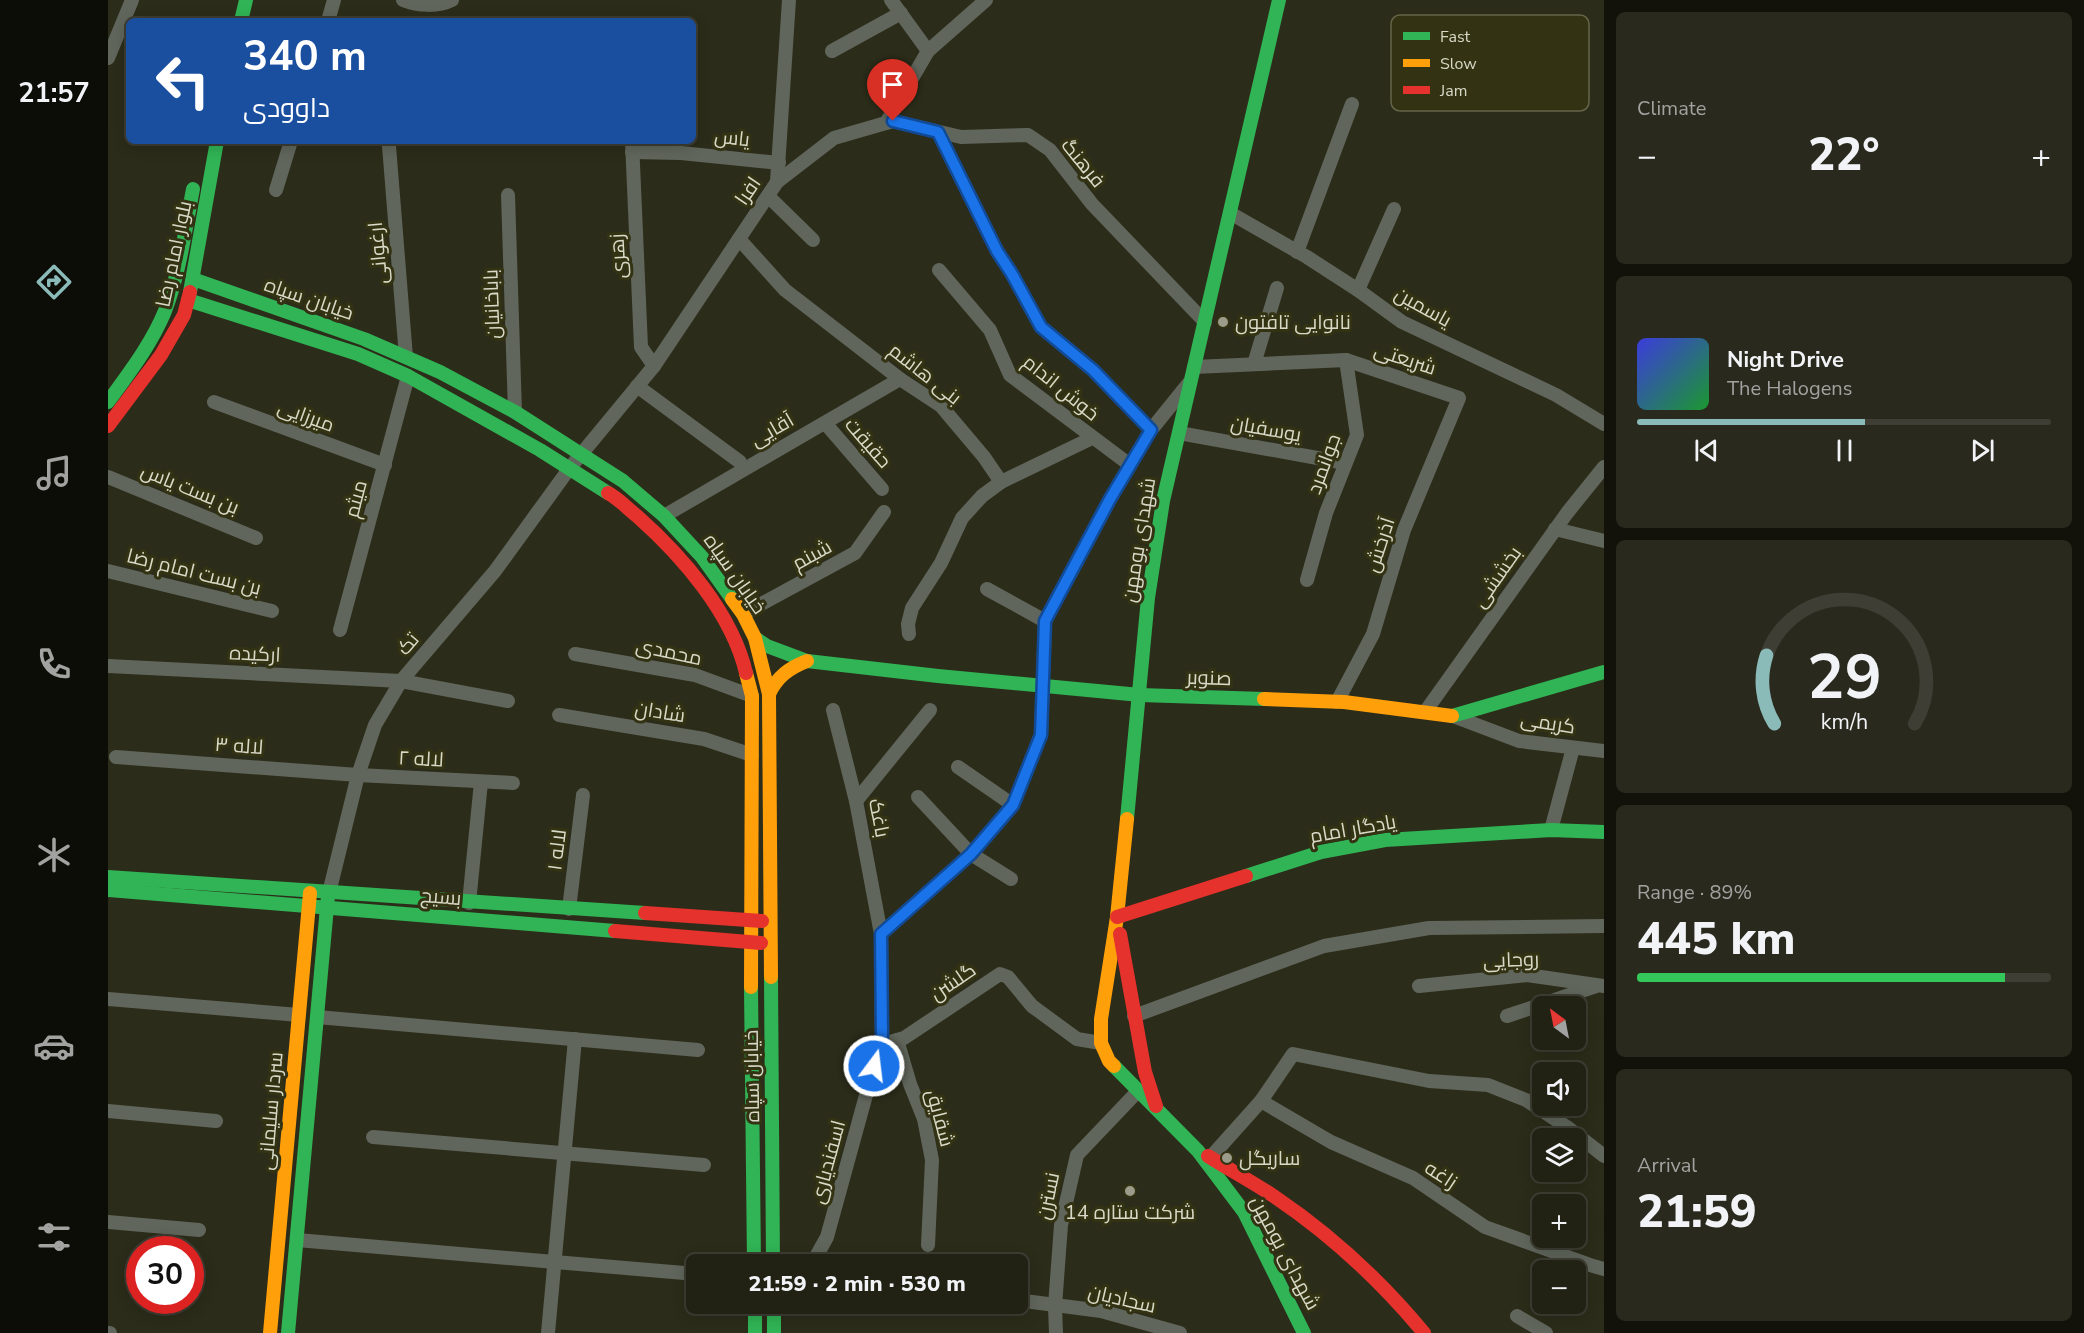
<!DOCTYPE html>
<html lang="en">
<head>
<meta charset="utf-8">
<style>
  body { margin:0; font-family:"Nunito Sans",Cairo,sans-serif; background:#29291d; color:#f1f3f6; height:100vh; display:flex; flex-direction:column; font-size:22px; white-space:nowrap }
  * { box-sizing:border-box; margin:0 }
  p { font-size:20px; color:#a2a3a0 }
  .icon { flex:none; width:33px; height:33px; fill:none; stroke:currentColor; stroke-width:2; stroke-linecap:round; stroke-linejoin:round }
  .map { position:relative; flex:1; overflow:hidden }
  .sheet { display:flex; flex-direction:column; gap:12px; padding:12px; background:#12120b; width:480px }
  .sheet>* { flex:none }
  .hud { position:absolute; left:18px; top:18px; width:570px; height:126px; border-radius:9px; box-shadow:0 3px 15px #0003,0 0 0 2px #3e3e34; background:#1a4fa0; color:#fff; overflow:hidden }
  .needle { width:39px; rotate:328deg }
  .buttons { position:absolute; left:1424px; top:996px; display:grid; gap:12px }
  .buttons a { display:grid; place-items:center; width:54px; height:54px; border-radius:9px; background:#212114; box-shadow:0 3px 15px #0003,0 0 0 2px #3e3e34; font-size:30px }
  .speed { position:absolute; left:18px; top:1236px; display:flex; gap:12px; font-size:30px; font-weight:700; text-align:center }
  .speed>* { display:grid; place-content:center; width:78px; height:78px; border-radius:50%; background:#212114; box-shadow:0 3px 15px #0003,0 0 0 2px #3e3e34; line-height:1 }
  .speed .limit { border:9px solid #d22; background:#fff; color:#111 }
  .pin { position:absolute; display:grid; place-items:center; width:51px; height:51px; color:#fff; margin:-62px -26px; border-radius:50% 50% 50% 0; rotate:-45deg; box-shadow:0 0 6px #0007 }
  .pin .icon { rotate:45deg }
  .me { position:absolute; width:66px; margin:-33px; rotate:15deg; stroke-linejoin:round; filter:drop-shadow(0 0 4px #0008) }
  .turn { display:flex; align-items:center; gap:21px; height:126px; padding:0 18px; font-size:27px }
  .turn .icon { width:78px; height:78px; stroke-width:2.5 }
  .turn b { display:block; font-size:42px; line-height:51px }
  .big { font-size:45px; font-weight:800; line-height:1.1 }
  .sheet .tile { flex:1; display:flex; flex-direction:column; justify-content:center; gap:9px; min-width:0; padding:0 21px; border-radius:9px; background:#29291d }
  .sheet .dial { align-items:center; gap:0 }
  .dial svg { height:156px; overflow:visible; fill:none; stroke:#3e3e34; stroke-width:7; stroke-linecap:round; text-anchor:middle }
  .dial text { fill:#f1f3f6; stroke:none }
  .song { display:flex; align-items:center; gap:18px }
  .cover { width:72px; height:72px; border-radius:9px; background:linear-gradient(135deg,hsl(240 70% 55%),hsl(130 70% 35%)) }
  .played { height:6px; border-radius:3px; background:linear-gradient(90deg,#8bbbb9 55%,#3e3e34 55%) }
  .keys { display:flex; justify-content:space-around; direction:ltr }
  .heat { display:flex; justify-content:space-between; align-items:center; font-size:33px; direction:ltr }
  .charge { height:9px; border-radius:4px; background:linear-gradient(90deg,#34c759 89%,#3e3e34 0) }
  .trip { position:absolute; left:578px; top:1254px; width:342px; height:60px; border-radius:9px; background:#212114; box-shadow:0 3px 15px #0003,0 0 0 2px #3e3e34; font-weight:800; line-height:60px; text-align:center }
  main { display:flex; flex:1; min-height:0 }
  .menu { display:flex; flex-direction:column; width:108px; justify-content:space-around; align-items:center; background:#0d0d08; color:#a2a3a0 }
  .menu .icon { width:42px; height:42px }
  .menu .on { color:#8bbbb9 }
  .menu b { font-size:27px; color:#f1f3f6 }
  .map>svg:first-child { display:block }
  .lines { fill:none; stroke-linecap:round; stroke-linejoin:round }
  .street { stroke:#60665b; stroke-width:14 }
  .fast { stroke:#30b455; stroke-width:14 }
  .slow { stroke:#ff9f0a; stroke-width:14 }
  .jam { stroke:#e5322d; stroke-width:14 }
  .route-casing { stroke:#114b97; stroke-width:15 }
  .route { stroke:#1a73e8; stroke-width:10 }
  .poi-dot { fill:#9c9c8a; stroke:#333313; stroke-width:2 }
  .labels { text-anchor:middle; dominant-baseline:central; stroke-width:6; stroke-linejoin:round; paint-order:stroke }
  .street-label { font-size:20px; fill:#d8d9c7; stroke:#333313 }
  .poi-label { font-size:20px; fill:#d8d9c7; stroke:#333313; text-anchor:start }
  .key { fill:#333313; stroke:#656549; stroke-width:1.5 }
  .key-label { font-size:16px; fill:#d8d9c7 }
</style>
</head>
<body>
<main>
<nav class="menu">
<b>21:57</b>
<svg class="icon on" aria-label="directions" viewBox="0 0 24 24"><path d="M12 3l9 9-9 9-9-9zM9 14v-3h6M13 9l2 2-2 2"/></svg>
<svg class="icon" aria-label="music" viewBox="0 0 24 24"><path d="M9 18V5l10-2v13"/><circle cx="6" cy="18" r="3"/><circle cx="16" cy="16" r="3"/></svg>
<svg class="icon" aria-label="phone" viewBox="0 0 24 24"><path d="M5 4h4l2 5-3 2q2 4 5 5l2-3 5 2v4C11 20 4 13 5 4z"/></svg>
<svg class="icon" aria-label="climate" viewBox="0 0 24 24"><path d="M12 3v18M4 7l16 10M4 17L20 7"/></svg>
<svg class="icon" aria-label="car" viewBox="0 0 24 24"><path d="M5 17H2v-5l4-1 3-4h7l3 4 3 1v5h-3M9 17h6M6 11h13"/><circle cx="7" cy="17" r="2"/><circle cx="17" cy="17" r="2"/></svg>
<svg class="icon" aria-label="filters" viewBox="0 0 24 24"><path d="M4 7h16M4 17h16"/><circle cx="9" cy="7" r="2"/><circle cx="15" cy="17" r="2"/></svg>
</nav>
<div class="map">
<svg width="1496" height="1333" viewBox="0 0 1496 1333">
  <rect width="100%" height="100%" fill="#2c2c1a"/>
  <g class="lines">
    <!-- street -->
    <g class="street">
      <path d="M295,0C310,6 330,7 344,0"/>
      <path d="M783,0L820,51"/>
      <path d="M220,21L226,0"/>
      <path d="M724,51L793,13"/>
      <path d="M0,58L24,0"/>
      <path d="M778,123L785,121L853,137L920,135L942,150L984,204L1097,322"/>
      <path d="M830,132L889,251L904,274L933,327L985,370L1043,430"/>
      <path d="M524,141L533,347L546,366"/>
      <path d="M281,146L298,357"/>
      <path d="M524,152L573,153L671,163"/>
      <path d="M669,182L681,0"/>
      <path d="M168,190L183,141"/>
      <path d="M400,195L407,412"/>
      <path d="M660,196L705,240"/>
      <path d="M1122,213L1199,257L1250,290L1294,322L1448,395L1496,424"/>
      <path d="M631,239L677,290L792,379L833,406L876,457L893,482L984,438"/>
      <path d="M1189,252L1244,104"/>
      <path d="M831,270L882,330L902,375L1022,465"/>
      <path d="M1250,290L1286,209"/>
      <path d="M1146,364L1169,288"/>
      <path d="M1086,367L1238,360L1351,398L1296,530L1265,634L1229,702"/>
      <path d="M529,386L632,462"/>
      <path d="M106,402L277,465"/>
      <path d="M717,423L774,489"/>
      <path d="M1071,433L1237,463"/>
      <path d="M0,477L148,538"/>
      <path d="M556,516L792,379"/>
      <path d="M1447,529L1496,541"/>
      <path d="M0,571L164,611"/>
      <path d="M1199,580L1218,513L1249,435L1238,360"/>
      <path d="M879,589L937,621"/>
      <path d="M635,614L747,553L776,512"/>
      <path d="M232,630L300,376"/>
      <path d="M801,634L800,624L804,608L833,563L854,518L874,496L893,482"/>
      <path d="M467,654L587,675L644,696"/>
      <path d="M0,666L293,681L400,701"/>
      <path d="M725,710L748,801L773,934"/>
      <path d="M1317,712L1459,513L1496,467"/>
      <path d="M451,715L596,739L644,755"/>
      <path d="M1345,716L1411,741L1496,751"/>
      <path d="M8,757L250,775L405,783"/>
      <path d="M850,767L905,805"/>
      <path d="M810,797L863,854L903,879"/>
      <path d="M748,801L822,710"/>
      <path d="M1443,830L1465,748"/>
      <path d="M221,893L250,775L267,725L293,681L387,571L461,469L546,366L669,182L726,138L778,123L820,51L878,0"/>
      <path d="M361,903L373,782"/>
      <path d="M461,909L475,795"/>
      <path d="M1311,986L1419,975L1496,986"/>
      <path d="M0,999L191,1015"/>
      <path d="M1026,1016L1216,946L1321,928L1496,926"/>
      <path d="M1399,1016L1488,986"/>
      <path d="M209,1017L590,1050"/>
      <path d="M789,1040L802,1084L816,1119L824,1160L820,1245"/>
      <path d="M772,1045L796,1038L892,974L900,977L924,1006L969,1039L993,1043"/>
      <path d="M1153,1101L1223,1142L1305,1178L1377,1227L1485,1266L1496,1269"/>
      <path d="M0,1111L108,1121"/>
      <path d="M265,1137L596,1165"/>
      <path d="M1102,1158L1153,1101L1185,1054L1321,1081L1380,1085L1418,1100L1459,1127L1496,1156"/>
      <path d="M0,1222L91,1230"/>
      <path d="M189,1240L588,1274"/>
      <path d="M704,1264L719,1237L774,1037L773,934L863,854L905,805L933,735L937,621L1002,499L1043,430L1081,383"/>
      <path d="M909,1300L993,1311L1072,1333"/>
      <path d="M1409,1316L1438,1333"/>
      <path d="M0,1333H2"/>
      <path d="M440,1333L467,1039"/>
      <path d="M948,1333L947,1306L953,1225L969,1155L1030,1091"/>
    </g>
    <!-- fast -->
    <g class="fast">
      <path d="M133,21L138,0"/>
      <path d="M85,279L256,339L332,372L407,412L515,481L556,516L594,557L624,599"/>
      <path d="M82,292L109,141"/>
      <path d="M80,300L250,354L300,376L432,450L500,493"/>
      <path d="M0,402C21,373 43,345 57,311C72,272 77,230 85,189"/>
      <path d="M647,638L659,646L699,661L830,676L1032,695L1156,699"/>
      <path d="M1344,716L1496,672"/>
      <path d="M1019,819L1040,598L1055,501L1171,0"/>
      <path d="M1138,876L1213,852L1277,840L1443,830L1496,832"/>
      <path d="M0,877L537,913"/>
      <path d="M0,890L507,931"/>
      <path d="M663,977L665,1264"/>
      <path d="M643,987L646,1264"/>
      <path d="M1006,1066L1090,1151L1136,1212L1196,1333"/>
      <path d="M647,1304V1333"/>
      <path d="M666,1304V1333"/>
      <path d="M180,1333L220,896"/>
    </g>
    <!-- slow -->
    <g class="slow">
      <path d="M624,599L635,614L647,638L661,694L663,977"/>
      <path d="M638,673L644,696L643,987"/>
      <path d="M661,694C669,677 681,668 699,661"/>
      <path d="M1156,699L1236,702L1344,716"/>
      <path d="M1006,1066L1001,1061L993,1043V1019L1009,917L1019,819"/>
      <path d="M162,1333L202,893"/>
    </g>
    <!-- jam -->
    <g class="jam">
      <path d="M0,426L53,355L76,315L82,292"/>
      <path d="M500,493C511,499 519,508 529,516C574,556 624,613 638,673"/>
      <path d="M537,913L654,921"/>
      <path d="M1009,917L1138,876"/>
      <path d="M507,931L653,943"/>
      <path d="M1012,934L1037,1072L1048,1106"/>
      <path d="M1100,1156C1122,1170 1145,1182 1167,1197C1223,1235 1273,1281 1316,1333"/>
    </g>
  </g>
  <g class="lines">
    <defs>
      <path id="route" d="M766,1066L774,1037L773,934L863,854L905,805L933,735L937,621L1002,499L1043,430L985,370L933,327L904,274L889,251L830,132L785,121"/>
    </defs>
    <!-- route casing -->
    <use href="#route" class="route-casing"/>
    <!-- route -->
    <use href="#route" class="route"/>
  </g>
  <!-- markers -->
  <g class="poi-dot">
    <circle cx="1115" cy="322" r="6"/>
    <circle cx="1119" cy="1158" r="6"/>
    <circle cx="1022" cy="1191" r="6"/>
  </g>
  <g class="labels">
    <!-- street labels -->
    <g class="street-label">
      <text transform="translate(624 138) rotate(6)">یاس</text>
      <text transform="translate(975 163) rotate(51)">فرهنگ</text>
      <text transform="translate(640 191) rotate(-56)">افرا</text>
      <text transform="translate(270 253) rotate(-95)">ارغوانی</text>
      <text transform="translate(66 254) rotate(-78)">بلوار امام رضا</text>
      <text transform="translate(510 256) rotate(-93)">زهری</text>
      <text transform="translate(201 299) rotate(19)">خیابان سپاه</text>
      <text transform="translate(384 304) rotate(-92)">باباخانیان</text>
      <text transform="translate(1315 307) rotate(29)">یاسمین</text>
      <text transform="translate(1297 359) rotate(18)">شریعتی</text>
      <text transform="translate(817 374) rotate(38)">بنی هاشم</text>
      <text transform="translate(953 388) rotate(39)">خوش اندام</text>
      <text transform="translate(198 416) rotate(20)">میرزایی</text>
      <text transform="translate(1158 429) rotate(10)">یوسفیان</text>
      <text transform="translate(664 430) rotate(-30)">آقایی</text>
      <text transform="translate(760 443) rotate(49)">حقیقت</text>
      <text transform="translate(1216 464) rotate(-70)">جوانمرد</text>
      <text transform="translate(82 489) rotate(22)">بن بست یاس</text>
      <text transform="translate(248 499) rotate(-75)">میثم</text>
      <text transform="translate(1031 540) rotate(-81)">شهدای بومهن</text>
      <text transform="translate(1272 545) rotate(-72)">آذرخش</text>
      <text transform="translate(704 555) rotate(-29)">شبنم</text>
      <text transform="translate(86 572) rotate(14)">بن بست امام رضا</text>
      <text transform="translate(627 574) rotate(55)">خیابان سپاه</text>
      <text transform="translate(1389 577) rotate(-55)">بخششی</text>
      <text transform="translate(300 644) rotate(-49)">تک</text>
      <text transform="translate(561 652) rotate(12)">محمدی</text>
      <text transform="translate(147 654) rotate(3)">ارکیده</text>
      <text transform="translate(1101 678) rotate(2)">صنوبر</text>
      <text transform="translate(552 712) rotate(9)">شادان</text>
      <text transform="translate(1440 723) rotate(9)">کریمی</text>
      <text transform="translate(131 746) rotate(4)">لاله ۳</text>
      <text transform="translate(313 759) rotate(3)">لاله ۲</text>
      <text transform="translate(771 818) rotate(79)">باغک</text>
      <text transform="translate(1245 829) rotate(-10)">یادگار امام</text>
      <text transform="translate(449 850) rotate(-83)">لاله ۱</text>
      <text transform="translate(333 897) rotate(5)">بسیج</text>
      <text transform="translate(1403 960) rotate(-2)">روجایی</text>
      <text transform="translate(845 982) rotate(-34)">گلشن</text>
      <text transform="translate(644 1076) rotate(-91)">خیابان سپاه</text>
      <text transform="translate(163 1111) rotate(-85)">سردار سلیمانی</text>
      <text transform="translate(832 1118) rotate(75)">شقایق</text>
      <text transform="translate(720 1162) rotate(-75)">اسفندیاری</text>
      <text transform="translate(1333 1175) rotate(33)">زاغه</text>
      <text transform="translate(940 1196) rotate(-78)">نسترن</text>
      <text transform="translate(1177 1253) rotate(62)">شهدای بومهن</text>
      <text transform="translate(1014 1299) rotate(13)">سجادیان</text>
    </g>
    <!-- poi labels -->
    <g class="poi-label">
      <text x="1127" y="322">نانوایی تافتون</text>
      <text x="1131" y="1158">ساریگل</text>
      <text x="1022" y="1212" text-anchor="middle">شرکت ستاره 14</text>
    </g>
  </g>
  <!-- legend -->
  <rect x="1283" y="15" width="198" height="96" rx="9" class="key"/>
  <rect x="1295" y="32" width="27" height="8" fill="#30b455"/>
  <rect x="1295" y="59" width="27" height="8" fill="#ff9f0a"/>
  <rect x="1295" y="86" width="27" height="8" fill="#e5322d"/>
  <g class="key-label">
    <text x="1332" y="42">Fast</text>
    <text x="1332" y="69">Slow</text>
    <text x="1332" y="96">Jam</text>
  </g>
</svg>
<div class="buttons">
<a><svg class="needle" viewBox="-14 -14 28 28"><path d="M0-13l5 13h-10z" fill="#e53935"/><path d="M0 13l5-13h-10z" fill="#a2a3a0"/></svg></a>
<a><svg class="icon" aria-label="sound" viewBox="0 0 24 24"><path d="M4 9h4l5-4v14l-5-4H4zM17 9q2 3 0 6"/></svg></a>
<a><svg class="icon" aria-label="layers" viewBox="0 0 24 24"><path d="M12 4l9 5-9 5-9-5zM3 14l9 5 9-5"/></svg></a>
<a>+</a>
<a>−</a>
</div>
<div class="speed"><div class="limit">30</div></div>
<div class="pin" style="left:785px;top:121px;background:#d93025"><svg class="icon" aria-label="arrive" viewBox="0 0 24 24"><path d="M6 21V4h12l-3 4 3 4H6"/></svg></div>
<svg class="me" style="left:766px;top:1066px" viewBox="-20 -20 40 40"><circle r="17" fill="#1a73e8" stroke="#fff" stroke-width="3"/><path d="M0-11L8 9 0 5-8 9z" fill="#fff"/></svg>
<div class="trip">21:59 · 2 min · 530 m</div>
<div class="hud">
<div class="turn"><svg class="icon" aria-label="left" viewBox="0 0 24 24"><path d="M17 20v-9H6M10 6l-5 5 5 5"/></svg><div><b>340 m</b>داوودی</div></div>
</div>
</div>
<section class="sheet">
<div class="tile"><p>Climate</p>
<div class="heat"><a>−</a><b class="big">22°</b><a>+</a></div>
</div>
<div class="tile">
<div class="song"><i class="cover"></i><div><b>Night Drive</b><p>The Halogens</p></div></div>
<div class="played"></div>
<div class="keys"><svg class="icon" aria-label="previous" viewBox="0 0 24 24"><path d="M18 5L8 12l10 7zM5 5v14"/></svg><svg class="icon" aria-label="pause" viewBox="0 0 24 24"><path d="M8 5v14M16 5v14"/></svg><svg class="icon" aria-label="next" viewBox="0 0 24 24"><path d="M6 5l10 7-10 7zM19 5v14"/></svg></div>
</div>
<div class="tile dial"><svg viewBox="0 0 100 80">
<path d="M14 69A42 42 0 1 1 86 69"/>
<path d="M14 69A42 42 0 0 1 10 34" stroke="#8bbbb9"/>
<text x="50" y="56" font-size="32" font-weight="700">29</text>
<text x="50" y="72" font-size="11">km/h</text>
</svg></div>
<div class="tile"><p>Range · 89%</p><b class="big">445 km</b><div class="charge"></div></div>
<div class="tile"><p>Arrival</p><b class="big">21:59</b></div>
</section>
</main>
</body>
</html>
